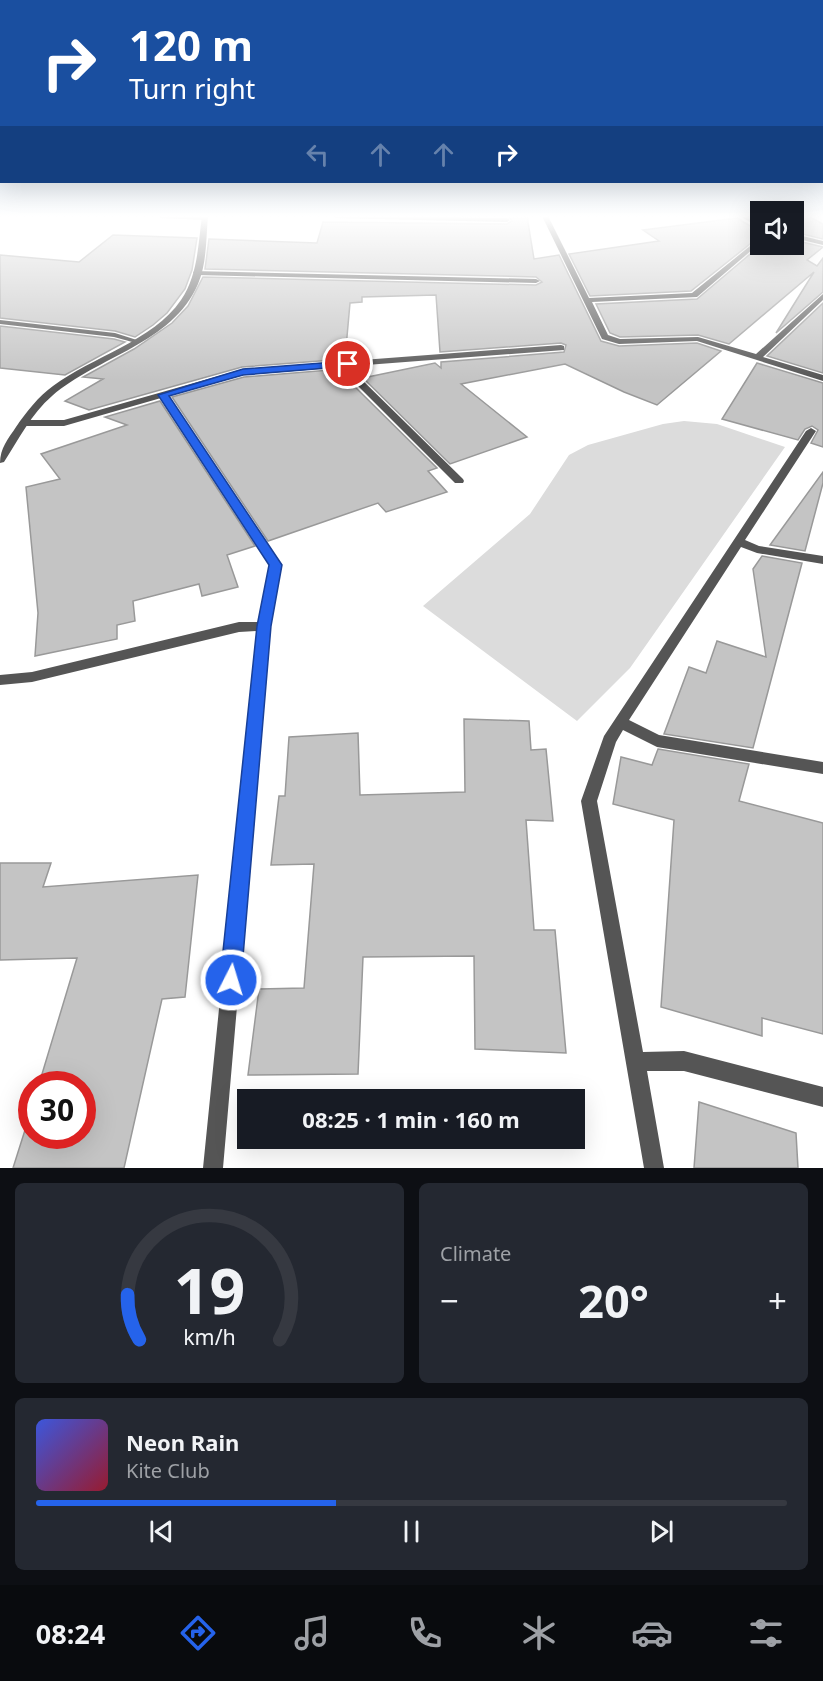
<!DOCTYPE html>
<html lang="en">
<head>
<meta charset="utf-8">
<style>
  body { margin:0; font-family:"Noto Sans",sans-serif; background:#242831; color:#f1f3f6; height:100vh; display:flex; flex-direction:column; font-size:22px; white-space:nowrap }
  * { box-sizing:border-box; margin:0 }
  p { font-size:20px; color:#9ea1a6 }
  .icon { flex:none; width:33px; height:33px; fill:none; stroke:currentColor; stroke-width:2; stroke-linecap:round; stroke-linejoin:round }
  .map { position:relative; height:1168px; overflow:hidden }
  .sheet { display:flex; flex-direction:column; gap:15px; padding:15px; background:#0d0f14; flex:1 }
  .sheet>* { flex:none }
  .top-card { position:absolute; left:0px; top:0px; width:824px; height:183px; box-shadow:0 6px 24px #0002; background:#1a4fa0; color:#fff; overflow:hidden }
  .tools { position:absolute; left:750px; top:201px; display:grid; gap:12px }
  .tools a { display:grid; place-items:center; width:54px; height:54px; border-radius:0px; background:#171b24; box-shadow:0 6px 24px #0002; font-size:30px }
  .speed { position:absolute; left:18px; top:1071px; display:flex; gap:12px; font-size:30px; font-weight:700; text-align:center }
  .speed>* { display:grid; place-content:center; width:78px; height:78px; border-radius:50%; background:#171b24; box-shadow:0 6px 24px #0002; line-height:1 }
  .speed .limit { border:9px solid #d22; background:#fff; color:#111 }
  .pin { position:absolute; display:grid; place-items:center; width:51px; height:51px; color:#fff; margin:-26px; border:3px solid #fff; border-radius:50%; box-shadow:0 2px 6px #0007 }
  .me { position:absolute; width:66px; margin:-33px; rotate:5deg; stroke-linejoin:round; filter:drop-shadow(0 0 4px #0008) }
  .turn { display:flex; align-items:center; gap:21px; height:126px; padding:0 30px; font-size:27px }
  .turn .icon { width:78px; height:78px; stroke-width:2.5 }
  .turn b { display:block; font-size:42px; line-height:51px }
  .lanes { display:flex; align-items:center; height:57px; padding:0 30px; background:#0003; justify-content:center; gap:30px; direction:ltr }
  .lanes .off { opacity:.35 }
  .big { font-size:45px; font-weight:700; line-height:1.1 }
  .sheet .tile { flex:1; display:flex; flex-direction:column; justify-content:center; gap:9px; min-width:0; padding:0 21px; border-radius:9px; background:#242831 }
  .sheet .dial { align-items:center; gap:0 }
  .dial svg { height:156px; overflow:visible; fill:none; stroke:#363941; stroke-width:7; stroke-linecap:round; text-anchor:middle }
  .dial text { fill:#f1f3f6; stroke:none }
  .song { display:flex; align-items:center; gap:18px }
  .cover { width:72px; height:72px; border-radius:9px; background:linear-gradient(135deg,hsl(230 70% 55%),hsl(350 70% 35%)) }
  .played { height:6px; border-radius:3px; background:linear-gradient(90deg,#2563eb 40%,#363941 40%) }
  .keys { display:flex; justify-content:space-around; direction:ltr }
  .heat { display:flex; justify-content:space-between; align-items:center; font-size:33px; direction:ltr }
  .sheet .tiles { flex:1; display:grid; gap:15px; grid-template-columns:1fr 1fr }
  .tile:last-child { grid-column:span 2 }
  .trip { position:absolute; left:237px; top:1089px; width:348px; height:60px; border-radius:0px; background:#171b24; box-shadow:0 6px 24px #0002; font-weight:700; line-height:60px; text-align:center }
  .tab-bar { display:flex; height:96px; justify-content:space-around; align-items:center; background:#090b0e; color:#9ea1a6 }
  .tab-bar .icon { width:42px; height:42px }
  .tab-bar .on { color:#2563eb }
  .tab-bar b { font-size:27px; color:#f1f3f6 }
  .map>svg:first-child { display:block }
  .green { fill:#dcdcdc }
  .building { fill:#c4c4c4; stroke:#999; stroke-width:1.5 }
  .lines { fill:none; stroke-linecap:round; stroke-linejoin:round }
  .minor { fill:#555; fill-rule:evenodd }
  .tertiary { fill:#555; fill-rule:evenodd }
  .route { fill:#2563eb; stroke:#184099; stroke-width:1.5 }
</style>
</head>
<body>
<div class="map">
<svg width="823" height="1168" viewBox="0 0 823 1168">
  <rect width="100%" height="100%" fill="#fff"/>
  <!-- green -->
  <path class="green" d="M684,421L717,424L785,447L630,668L577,721L423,606L530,514L569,455L588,445L663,424Z"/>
  <!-- building -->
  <g class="building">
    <path d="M508,216H527L534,259L559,255L601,341L619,346L697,343L721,351L657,405L624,392L565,364L461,384L527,437L450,464L363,378L435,363L441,368V362L564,352L566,345L561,343L440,352L436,295L362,297V302L350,303L345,359L242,367L89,410L65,401L103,379L83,377L134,349L172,323L188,306L203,277L536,285L542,282L536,277L205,269L209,239L317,243L323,222L507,224L512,221Z"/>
    <path d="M794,216H809L823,224V239L794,232Z"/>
    <path d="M737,218L760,232V236L691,291L590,296L569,254L659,241L643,230Z"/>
    <path d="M113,235L197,238L192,270L185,289L167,313L153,325L135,337L115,331L0,318V255L79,262Z"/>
    <path d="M794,240L823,247L807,260L817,266L823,258V292L776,333L814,272L729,344L698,335L620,337L610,333L596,304L697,299L762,244H781L794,252Z"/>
    <path d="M823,303V373L767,356Z"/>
    <path d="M0,326L114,339L125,342L65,375L0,368Z"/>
    <path d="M757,363L823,383V447L811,443L818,430L812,426L805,429L798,440L722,419Z"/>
    <path d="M342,369L343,382L349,381L437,468L428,471L447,492L386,512L378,503L268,541L172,397L244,377Z"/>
    <path d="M160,401L255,546L227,555L238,587L202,596L199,584L133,601L135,621L117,625V639L35,656L38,613L26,487L60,479L41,454L127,425L105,417Z"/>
    <path d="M823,472V483L805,551L770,545Z"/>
    <path d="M762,556L802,563L753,748L664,734L689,667L706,673L717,641L766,657L753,569Z"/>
    <path d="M464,719L529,721L531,750L546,749L553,821L526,820L534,930H555L566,1053L475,1049L474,956L363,957L358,1074L248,1075L259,989L304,988L314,864L271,865L279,796H285L289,737L358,733L360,795L465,792Z"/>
    <path d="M658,749L749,764L739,801L823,823V1034L762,1018V1036L661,1007L674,820L613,804L621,757L652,765Z"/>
    <path d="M0,863H51L43,887L198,875L185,997L162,999L124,1168H13L32,1108V1136H82V1084H39L77,958L0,960Z"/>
    <path d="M699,1102L796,1133L798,1168H694Z"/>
  </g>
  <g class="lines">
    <!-- minor -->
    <g class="minor">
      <path d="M158,216H205L208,218L205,220L161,218Z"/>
      <path d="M333,216L507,218L510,220L507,222L336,218Z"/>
      <path d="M542,216H548L589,298L692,293L760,238V243L697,297L592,302L608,335L620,339L698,337L756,354L823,294V300L763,357L823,375V381L697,341L619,344L602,339Z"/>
      <path d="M740,216H748L760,224V228Z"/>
      <path d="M794,234L823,241V245L794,238Z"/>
      <path d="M194,271L536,279L540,281L536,283L197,275L193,273Z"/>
      <path d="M0,320L115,333L140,341L136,343L114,337L0,324Z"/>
      <path d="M561,345L564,346V350L353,366V371L463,479L464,481L463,483H455L346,374L344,367L244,375L168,396L282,565L270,626L223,1168H203L257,631L239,632L32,682L0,685V675L32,672L239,622H259L270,565L161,398L64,426H24L19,423L24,420H64L243,369Z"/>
      <path d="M811,428L816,431L745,540L759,546L823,556V564L757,553L741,547L629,720L659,735L823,762V774L657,747L623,730L616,742L597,801L643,1052L684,1051L823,1087V1107L684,1071H647L664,1168H644L581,801L604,736L806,431Z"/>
    </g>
    <!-- tertiary -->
    <path class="tertiary" d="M202,216H208C206,238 207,263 198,284C172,344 98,356 52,396C31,414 19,439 4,462L0,463C0,448 8,439 16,427C27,411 38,397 53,386C92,357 153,341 181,300C198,275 198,245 202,216Z"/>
  </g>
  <!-- sky -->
  <linearGradient id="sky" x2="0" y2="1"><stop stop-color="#8cadcc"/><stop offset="0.57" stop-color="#fff"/><stop offset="1" stop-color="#fff" stop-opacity="0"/></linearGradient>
  <rect width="823" height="380" fill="url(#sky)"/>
  <!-- route -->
  <path class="route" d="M348,361L351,362V366L243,375L169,396L282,565L271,626L241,980L238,987L231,990L223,987L220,980L257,626L269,565L158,395L243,369Z"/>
</svg>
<div class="tools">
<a><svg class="icon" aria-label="sound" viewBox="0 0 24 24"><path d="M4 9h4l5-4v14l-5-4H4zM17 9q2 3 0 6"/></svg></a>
</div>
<div class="speed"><div class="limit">30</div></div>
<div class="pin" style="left:348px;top:364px;background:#d93025"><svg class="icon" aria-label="arrive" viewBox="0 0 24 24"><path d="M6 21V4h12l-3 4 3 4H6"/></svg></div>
<svg class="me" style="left:231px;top:980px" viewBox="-20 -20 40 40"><circle r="17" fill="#2563eb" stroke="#fff" stroke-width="3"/><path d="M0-11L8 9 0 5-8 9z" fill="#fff"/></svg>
<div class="trip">08:25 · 1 min · 160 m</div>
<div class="top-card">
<div class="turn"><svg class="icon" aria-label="right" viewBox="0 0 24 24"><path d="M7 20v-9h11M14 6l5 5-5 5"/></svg><div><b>120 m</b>Turn right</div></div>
<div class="lanes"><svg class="icon off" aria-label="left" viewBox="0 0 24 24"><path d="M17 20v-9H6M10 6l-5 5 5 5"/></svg><svg class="icon off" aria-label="ahead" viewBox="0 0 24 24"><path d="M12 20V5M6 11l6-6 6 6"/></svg><svg class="icon off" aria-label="ahead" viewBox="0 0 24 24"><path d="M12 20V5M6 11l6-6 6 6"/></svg><svg class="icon" aria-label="right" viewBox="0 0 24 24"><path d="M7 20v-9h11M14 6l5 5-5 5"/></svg></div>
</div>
</div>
<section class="sheet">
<div class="tiles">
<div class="tile dial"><svg viewBox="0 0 100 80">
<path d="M14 69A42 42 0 1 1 86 69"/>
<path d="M14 69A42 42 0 0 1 8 46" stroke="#2563eb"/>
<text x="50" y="56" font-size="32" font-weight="700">19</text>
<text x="50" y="72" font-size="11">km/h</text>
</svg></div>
<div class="tile"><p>Climate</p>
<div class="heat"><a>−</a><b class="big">20°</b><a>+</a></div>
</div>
<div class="tile">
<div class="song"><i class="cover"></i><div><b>Neon Rain</b><p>Kite Club</p></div></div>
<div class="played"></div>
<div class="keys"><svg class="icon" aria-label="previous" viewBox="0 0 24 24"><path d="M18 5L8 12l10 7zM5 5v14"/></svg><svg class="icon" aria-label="pause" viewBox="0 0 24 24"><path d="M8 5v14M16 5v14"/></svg><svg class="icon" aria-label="next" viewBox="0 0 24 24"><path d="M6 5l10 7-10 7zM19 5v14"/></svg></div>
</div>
</div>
</section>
<nav class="tab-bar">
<b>08:24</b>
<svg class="icon on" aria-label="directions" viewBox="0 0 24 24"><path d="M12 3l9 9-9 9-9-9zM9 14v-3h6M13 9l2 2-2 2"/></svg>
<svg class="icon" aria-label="music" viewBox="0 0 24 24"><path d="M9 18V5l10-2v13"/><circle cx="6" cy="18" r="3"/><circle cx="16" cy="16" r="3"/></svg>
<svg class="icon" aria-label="phone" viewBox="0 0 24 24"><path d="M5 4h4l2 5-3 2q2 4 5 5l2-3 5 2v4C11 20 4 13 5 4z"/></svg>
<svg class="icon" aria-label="climate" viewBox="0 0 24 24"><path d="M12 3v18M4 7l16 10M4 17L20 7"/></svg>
<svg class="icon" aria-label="car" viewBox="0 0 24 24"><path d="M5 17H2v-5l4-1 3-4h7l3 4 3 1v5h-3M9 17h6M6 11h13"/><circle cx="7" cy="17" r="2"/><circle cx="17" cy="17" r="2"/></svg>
<svg class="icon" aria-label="filters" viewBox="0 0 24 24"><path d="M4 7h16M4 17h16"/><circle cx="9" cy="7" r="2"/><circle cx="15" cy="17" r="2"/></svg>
</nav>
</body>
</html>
